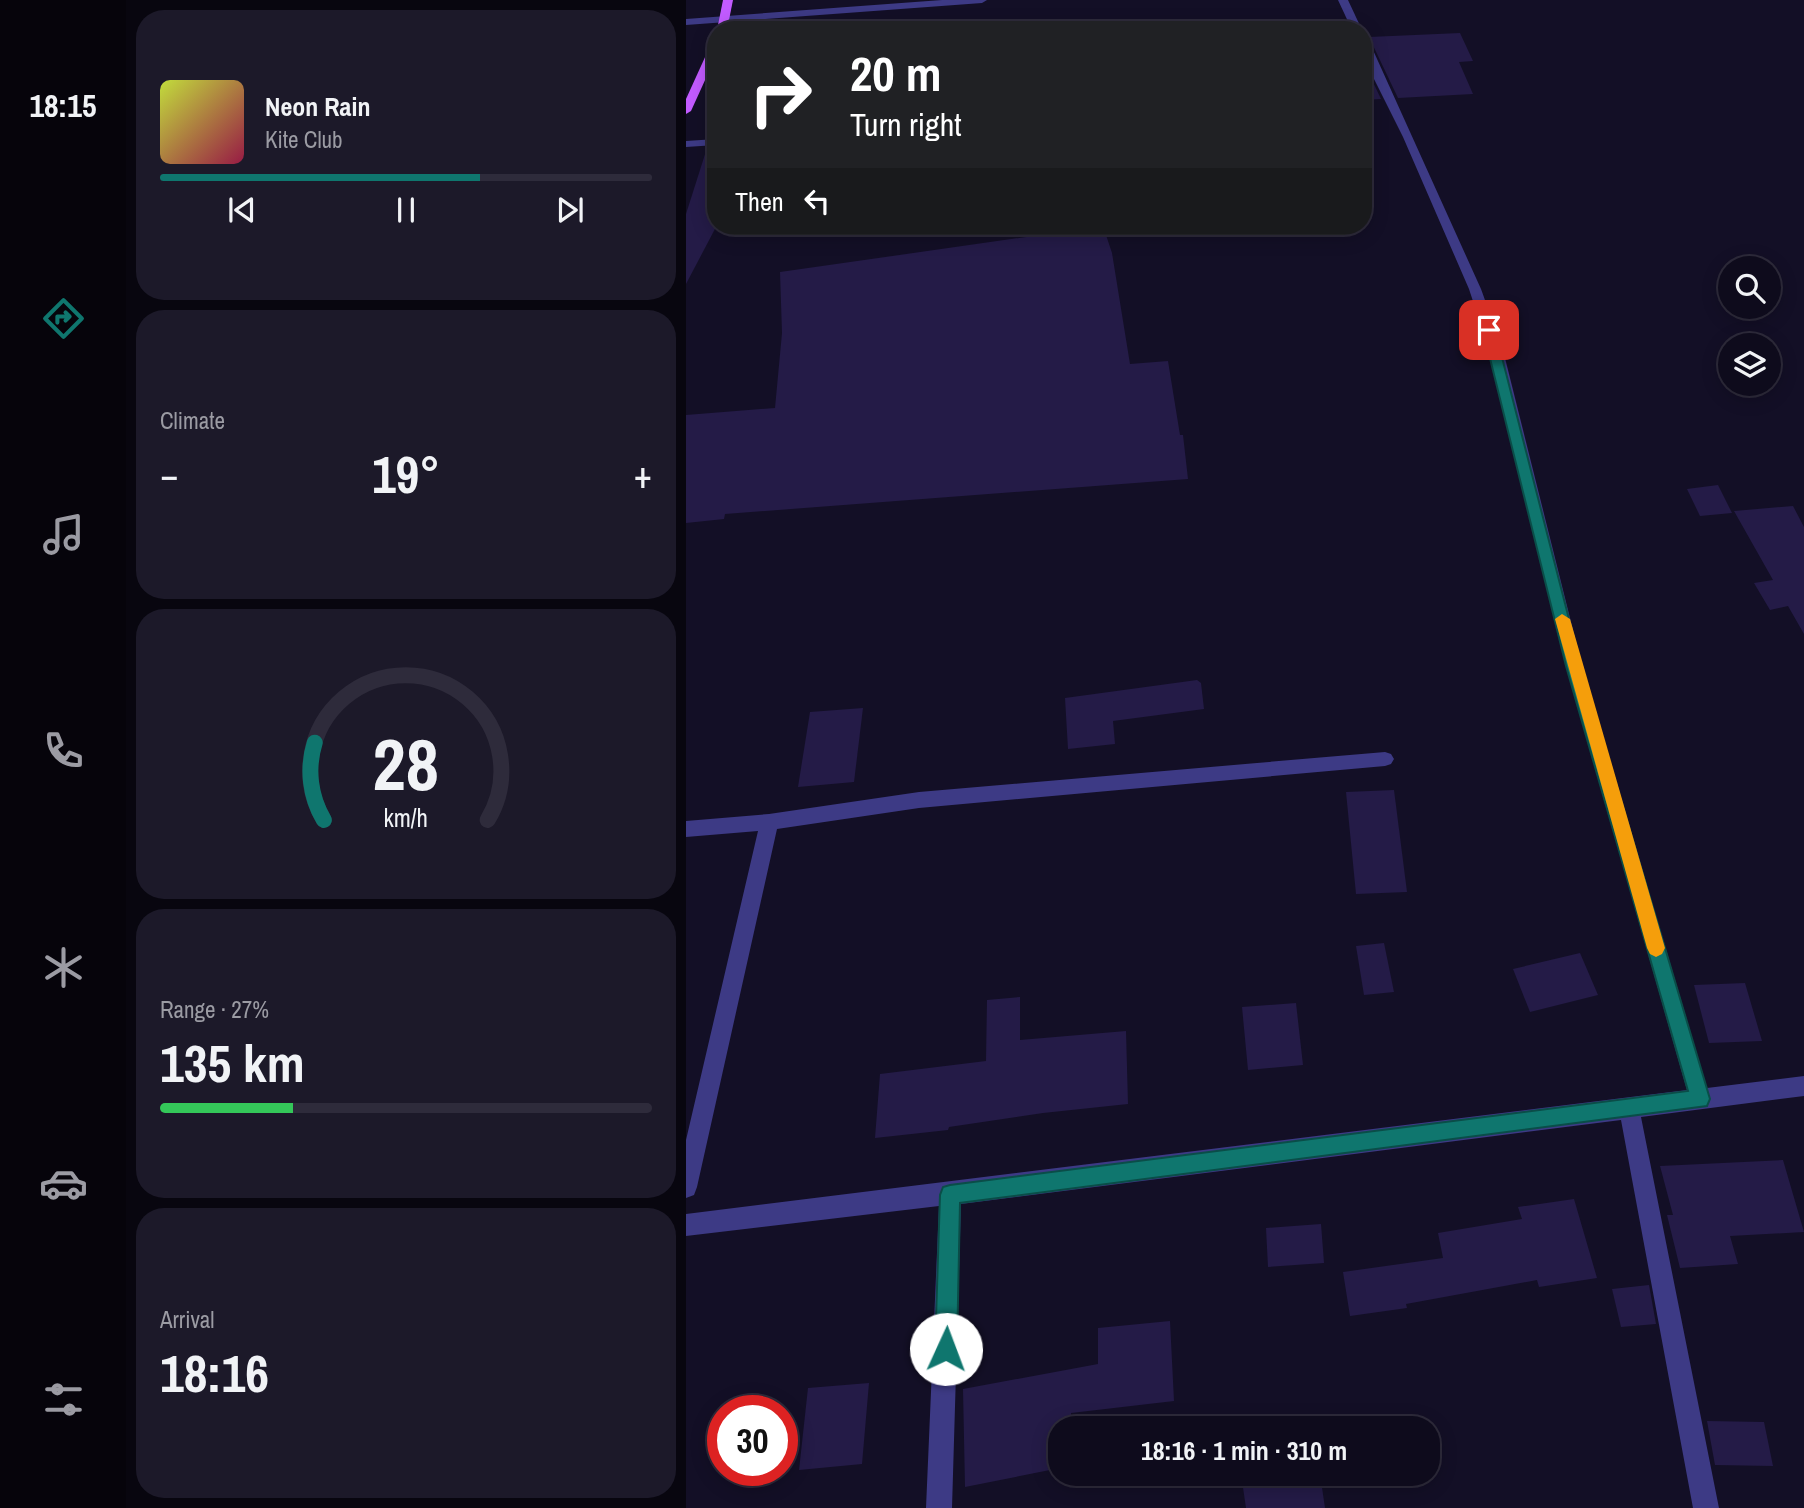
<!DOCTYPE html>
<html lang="en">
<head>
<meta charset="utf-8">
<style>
  body { margin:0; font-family:"Archivo Narrow",sans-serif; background:#1c1929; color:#f1f3f6; height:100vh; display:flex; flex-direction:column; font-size:26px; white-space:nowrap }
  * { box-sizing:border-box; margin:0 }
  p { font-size:23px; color:#9b9ba3 }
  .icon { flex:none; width:38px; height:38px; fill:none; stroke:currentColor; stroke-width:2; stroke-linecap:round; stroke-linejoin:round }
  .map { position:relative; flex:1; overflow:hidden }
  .drawer { display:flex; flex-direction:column; gap:10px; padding:10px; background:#08060f; width:560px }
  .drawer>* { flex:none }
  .banner { position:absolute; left:21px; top:21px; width:665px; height:214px; border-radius:28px; box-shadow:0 4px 18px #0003,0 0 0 2px #2e2b3b; background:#202124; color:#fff; overflow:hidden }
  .tools { position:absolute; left:1032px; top:256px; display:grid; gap:14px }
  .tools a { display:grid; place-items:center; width:63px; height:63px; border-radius:50%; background:#0e0b1c; box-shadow:0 4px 18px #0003,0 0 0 2px #2e2b3b; font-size:35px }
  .speed { position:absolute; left:21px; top:1395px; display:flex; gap:14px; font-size:35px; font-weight:700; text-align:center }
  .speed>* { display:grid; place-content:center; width:91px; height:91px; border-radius:50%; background:#0e0b1c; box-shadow:0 4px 18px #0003,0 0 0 2px #2e2b3b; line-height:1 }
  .speed .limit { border:10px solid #d22; background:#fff; color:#111 }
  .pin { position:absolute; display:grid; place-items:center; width:60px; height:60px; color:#fff; margin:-30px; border-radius:14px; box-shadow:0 4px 10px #0006 }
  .me { position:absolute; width:77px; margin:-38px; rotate:2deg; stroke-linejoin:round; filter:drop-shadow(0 0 5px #0008) }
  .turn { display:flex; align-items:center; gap:24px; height:147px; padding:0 28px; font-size:32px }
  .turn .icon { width:91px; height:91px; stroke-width:2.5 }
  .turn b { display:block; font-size:49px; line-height:60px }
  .then { display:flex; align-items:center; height:66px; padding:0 28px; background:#0003; gap:14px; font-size:26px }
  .big { font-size:52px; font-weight:700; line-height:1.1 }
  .drawer .widget { flex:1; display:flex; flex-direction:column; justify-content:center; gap:10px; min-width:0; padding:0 24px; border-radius:28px; background:#1c1929 }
  .drawer .dial { align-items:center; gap:0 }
  .dial svg { height:182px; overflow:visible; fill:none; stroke:#2e2b3b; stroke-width:7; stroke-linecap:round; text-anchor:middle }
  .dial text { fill:#f1f3f6; stroke:none }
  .song { display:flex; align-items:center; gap:21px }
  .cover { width:84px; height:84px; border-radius:10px; background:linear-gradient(135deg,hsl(70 70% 55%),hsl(340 70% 35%)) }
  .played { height:7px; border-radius:4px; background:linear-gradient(90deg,#0f766e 65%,#2e2b3b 65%) }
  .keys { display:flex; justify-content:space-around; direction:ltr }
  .heat { display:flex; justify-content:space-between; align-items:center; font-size:38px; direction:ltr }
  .charge { height:10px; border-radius:5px; background:linear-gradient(90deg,#34c759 27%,#2e2b3b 0) }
  .trip { position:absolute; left:362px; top:1416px; width:392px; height:70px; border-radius:28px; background:#0e0b1c; box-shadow:0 4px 18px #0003,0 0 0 2px #2e2b3b; font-weight:700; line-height:70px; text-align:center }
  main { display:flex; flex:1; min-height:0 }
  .tab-bar { display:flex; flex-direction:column; width:126px; justify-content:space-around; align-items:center; background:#06040b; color:#9b9ba3 }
  .tab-bar .icon { width:49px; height:49px }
  .tab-bar .current { color:#0f766e }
  .tab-bar b { font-size:32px; color:#f1f3f6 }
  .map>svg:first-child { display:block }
  .building { fill:#241b47 }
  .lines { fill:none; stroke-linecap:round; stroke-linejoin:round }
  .minor { fill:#3d3a85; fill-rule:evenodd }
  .major { fill:#c25bff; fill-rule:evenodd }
  .route { fill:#0f766e; stroke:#0a4d48; stroke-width:2 }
  .slow { fill:#f59e0b }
</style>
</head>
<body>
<main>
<nav class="tab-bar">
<b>18:15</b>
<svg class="icon current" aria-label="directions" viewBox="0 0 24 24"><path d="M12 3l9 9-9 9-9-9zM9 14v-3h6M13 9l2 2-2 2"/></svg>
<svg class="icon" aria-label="music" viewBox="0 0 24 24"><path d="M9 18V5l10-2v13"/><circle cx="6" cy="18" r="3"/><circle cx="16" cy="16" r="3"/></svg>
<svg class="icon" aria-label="phone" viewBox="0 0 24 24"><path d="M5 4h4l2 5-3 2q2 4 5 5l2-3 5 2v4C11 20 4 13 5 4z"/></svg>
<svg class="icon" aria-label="climate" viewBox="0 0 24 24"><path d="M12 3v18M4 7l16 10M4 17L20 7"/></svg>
<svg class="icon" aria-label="car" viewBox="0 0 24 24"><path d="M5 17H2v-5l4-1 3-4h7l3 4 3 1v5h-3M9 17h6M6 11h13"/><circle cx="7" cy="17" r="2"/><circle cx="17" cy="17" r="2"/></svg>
<svg class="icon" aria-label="filters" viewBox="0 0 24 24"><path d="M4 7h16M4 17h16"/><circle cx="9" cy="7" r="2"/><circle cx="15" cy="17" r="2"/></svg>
</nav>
<section class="drawer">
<div class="widget">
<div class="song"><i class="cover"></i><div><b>Neon Rain</b><p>Kite Club</p></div></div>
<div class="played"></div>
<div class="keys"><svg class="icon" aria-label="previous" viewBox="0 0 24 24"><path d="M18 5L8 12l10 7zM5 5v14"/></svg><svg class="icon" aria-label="pause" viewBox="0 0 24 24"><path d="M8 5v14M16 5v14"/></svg><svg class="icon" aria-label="next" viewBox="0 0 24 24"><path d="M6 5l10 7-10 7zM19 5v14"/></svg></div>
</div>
<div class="widget"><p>Climate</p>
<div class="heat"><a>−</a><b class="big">19°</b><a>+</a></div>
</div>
<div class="widget dial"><svg viewBox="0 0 100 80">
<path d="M14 69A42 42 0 1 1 86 69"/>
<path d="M14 69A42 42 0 0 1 10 35" stroke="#0f766e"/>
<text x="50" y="56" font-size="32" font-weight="700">28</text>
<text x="50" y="72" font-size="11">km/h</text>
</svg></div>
<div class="widget"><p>Range · 27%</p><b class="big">135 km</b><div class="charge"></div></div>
<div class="widget"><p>Arrival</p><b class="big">18:16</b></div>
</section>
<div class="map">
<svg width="1118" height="1508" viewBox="0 0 1118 1508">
  <rect width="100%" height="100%" fill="#130f26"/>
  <!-- building -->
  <g class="building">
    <path d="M774,33L787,61L773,62L787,94L712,98L683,37Z"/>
    <path d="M677,60L685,78L695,99L677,100Z"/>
    <path d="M21,148H30V227L0,284V214Z"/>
    <path d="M417,226L426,253L444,364L482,361L494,435H497L502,479L39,514L38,519L0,523V415L89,408L96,333L94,272Z"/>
    <path d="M1032,485L1046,513L1014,516L1001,489Z"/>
    <path d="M1107,506L1118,527V634L1102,606L1084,610L1068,583L1087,580L1048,511Z"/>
    <path d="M511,680L515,683L518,709L427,721L429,744L382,749L379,698Z"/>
    <path d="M177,708L168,782L112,787L124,712Z"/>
    <path d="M708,790L721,892L670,894L660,792Z"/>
    <path d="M698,943L708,992L678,995L670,946Z"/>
    <path d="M894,953L912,995L844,1012L827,969Z"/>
    <path d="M1059,983L1076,1041L1023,1043L1008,985Z"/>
    <path d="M334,997V1040L440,1031L442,1104L357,1113L263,1127L262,1130L189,1138L194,1074L300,1061L301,1000Z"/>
    <path d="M610,1003L617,1065L562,1070L556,1007Z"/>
    <path d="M1097,1160L1118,1232L1044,1236L1052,1264L994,1268L981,1215H987L974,1166Z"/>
    <path d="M888,1199L911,1278L853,1287L851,1280L720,1304L721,1308L664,1316L657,1272L757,1258L752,1233L836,1219L832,1207Z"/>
    <path d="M635,1224L638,1263L582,1267L580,1228Z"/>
    <path d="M963,1285L970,1324L935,1327L926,1289Z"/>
    <path d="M484,1321L488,1401L385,1413L386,1428H374V1468L279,1487L277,1389L412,1364V1328Z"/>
    <path d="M183,1383L176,1464L113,1470L122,1388Z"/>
    <path d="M1021,1421L1078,1422L1087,1466L1029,1465Z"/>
    <path d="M555,1474H634L639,1508H560Z"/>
  </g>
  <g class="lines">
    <!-- minor -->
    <g class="minor">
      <path d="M256,0H301L296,3L0,25V19Z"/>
      <path d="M652,0H662L676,30H666Z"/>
      <path d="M677,36L682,39L795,289L817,350L896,666L1021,1088L1118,1076V1096L955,1117L1033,1508H1007L935,1120L275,1204L266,1508H240L253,1206L0,1236V1214L1001,1090L880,666L803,350L783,289L717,137L687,77L677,53Z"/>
      <path d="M30,139V145L0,147V141Z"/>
      <path d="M699,752L705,754L708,759L705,764L699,766L233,808L91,829L11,1187L8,1195L0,1198V1140L72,831L0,837V821L83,814L233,792Z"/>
    </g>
    <!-- major -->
    <g class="major">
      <path d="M37,0H47L41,30H31Z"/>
      <path d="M30,41V56L5,111L0,114V99L25,44Z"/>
    </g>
  </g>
  <!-- route -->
  <path class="route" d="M803,326L809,330L895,666L1024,1099L1021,1106L274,1203L271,1349L268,1357L260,1360L252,1357L249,1349L254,1195L257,1187L264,1185L1002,1091L880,666L797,330Z"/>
  <!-- slow -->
  <path class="slow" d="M876,614L884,619L979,948L976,954L970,957L964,954L961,948L869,619Z"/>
</svg>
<div class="tools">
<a><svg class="icon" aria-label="search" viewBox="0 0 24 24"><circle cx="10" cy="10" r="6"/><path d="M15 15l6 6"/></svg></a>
<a><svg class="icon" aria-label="layers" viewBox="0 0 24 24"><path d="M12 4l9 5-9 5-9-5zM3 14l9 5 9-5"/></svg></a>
</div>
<div class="speed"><div class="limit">30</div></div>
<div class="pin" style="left:803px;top:330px;background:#d93025"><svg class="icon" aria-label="arrive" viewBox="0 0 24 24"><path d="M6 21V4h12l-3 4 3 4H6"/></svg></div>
<svg class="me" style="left:260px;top:1349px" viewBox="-20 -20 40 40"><circle r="19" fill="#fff"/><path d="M0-13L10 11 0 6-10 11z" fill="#0f766e"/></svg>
<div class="trip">18:16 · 1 min · 310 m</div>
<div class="banner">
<div class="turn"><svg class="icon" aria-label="right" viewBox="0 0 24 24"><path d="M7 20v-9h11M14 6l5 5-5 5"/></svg><div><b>20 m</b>Turn right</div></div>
<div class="then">Then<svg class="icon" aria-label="left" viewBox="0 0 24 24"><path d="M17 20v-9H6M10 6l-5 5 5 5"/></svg></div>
</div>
</div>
</main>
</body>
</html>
